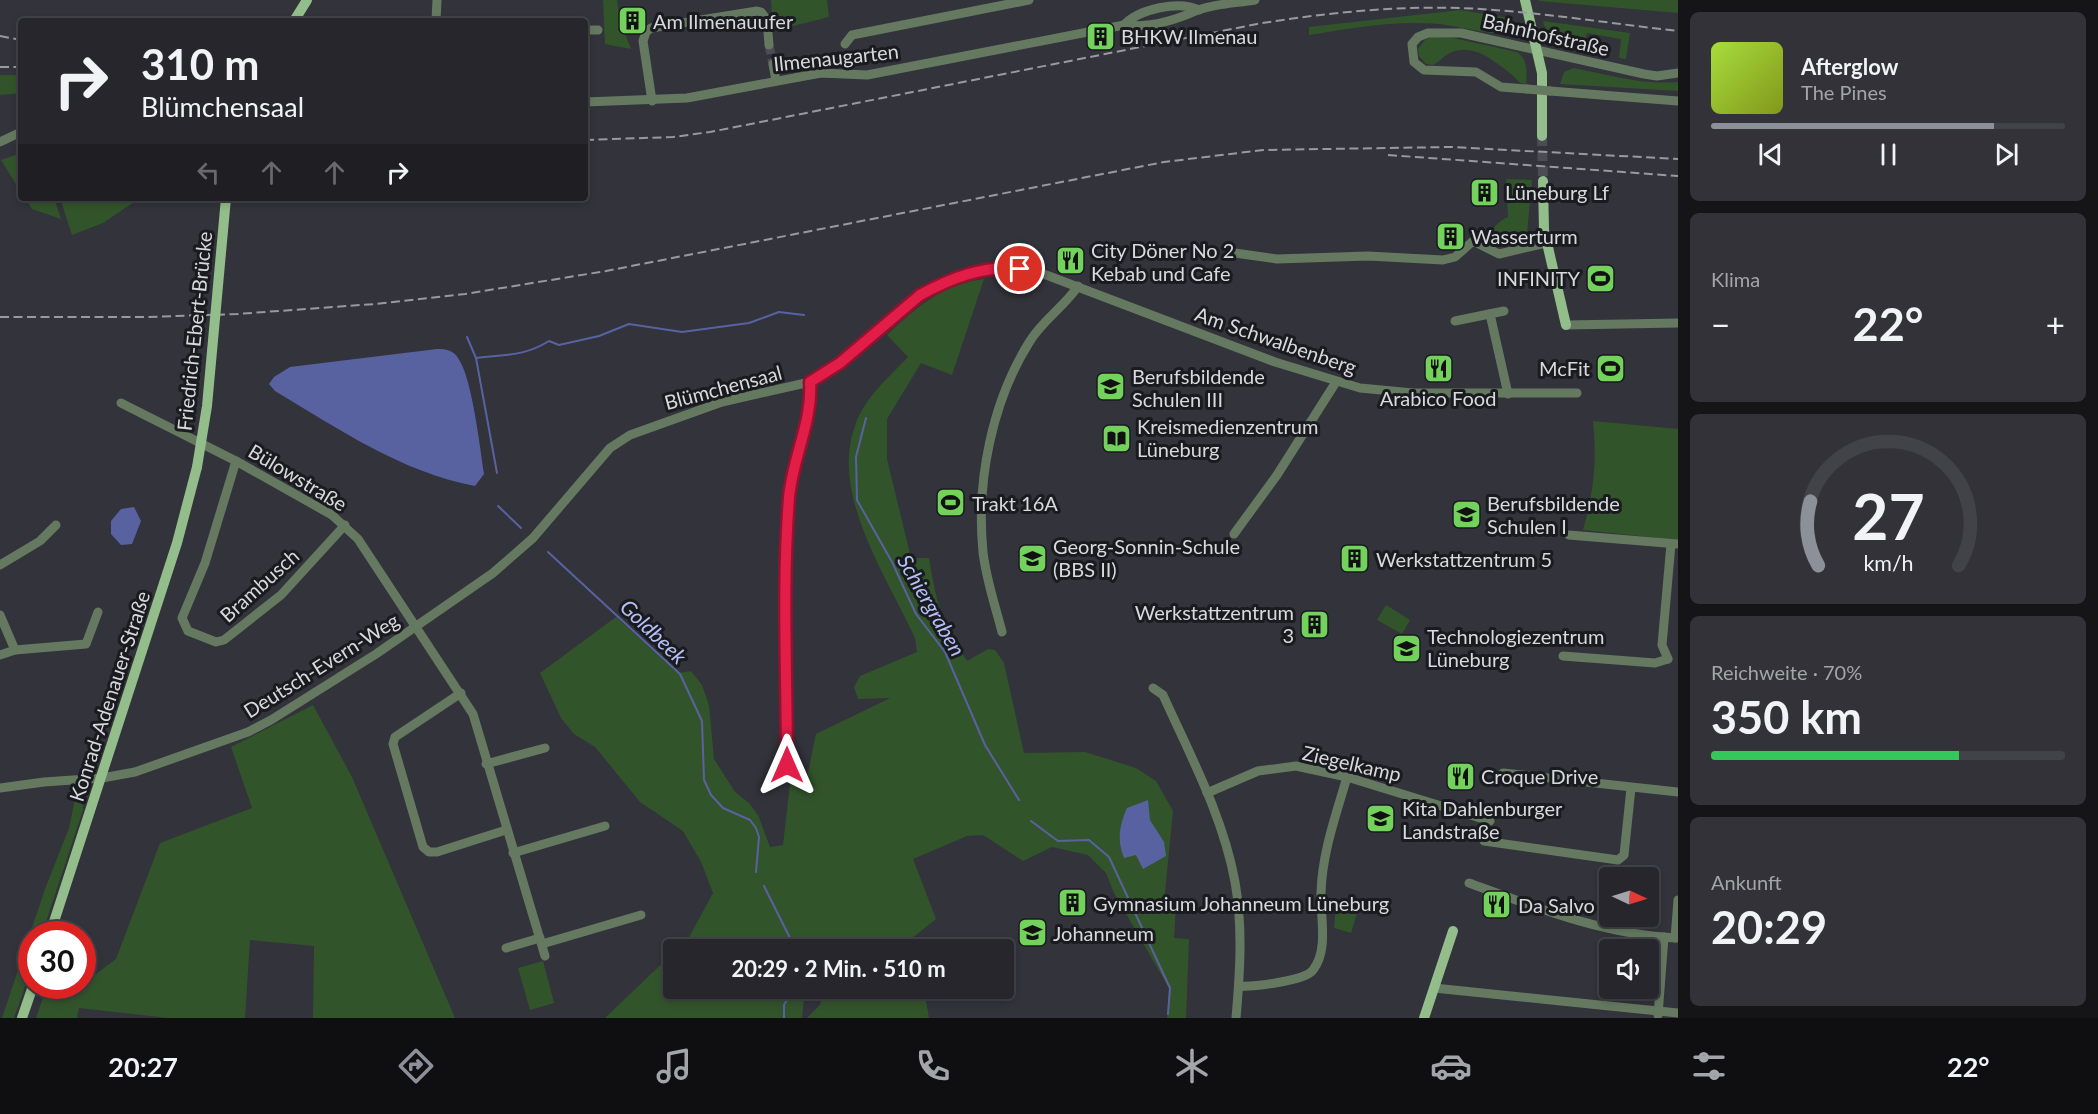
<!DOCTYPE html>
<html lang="de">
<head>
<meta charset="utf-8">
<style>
  body { margin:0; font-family:Lato,sans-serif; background:#323238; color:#f1f3f6; height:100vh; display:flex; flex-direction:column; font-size:22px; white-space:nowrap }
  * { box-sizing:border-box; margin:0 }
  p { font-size:20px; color:#a4a5a9 }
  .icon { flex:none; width:33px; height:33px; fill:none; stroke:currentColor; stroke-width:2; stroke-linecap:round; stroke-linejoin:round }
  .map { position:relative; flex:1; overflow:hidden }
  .sheet { display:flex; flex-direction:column; gap:12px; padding:12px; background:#151518; width:420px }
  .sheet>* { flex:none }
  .hud { position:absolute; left:18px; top:18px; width:570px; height:183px; border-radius:6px; box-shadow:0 3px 9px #0003,0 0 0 2px #424348; background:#26262c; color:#f1f3f6; overflow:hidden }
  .needle { width:39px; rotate:94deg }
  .fabs { position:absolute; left:1599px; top:867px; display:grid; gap:12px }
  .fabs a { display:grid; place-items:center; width:60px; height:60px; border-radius:6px; background:#26262c; box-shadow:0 3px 9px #0003,0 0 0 2px #424348; font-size:30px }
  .speed { position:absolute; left:18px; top:921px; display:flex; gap:12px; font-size:30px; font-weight:700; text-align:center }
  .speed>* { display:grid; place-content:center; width:78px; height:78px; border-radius:50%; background:#26262c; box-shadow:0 3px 9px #0003,0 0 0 2px #424348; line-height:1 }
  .speed .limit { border:9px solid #d22; background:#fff; color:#111 }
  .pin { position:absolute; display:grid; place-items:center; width:51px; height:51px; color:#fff; margin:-26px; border:3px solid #fff; border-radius:50%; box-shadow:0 2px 6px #0007 }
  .me { position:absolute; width:66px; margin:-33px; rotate:0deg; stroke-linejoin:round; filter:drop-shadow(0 0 4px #0008) }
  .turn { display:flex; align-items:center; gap:21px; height:126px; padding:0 24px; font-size:27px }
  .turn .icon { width:78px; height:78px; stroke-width:2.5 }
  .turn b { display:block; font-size:42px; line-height:51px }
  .lanes { display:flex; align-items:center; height:57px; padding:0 24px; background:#0003; justify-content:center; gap:30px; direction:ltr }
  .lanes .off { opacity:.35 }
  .big { font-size:45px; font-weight:700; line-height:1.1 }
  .sheet .card { flex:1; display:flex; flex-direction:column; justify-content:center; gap:9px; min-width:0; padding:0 21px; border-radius:9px; background:#323238 }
  .sheet .dial { align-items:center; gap:0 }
  .dial svg { height:156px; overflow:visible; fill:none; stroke:#424348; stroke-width:7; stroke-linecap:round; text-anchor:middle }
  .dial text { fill:#f1f3f6; stroke:none }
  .song { display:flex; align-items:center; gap:18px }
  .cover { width:72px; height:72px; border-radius:9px; background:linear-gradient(135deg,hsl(80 70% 55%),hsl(70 70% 35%)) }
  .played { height:6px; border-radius:3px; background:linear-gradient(90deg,#8c9099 80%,#424348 80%) }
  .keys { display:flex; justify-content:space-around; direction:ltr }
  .heat { display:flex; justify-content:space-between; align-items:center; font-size:33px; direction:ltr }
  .charge { height:9px; border-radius:4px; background:linear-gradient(90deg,#34c759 70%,#424348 0) }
  .trip { position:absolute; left:663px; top:939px; width:351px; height:60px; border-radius:6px; background:#26262c; box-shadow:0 3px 9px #0003,0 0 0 2px #424348; font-weight:700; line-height:60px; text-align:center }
  .dock { display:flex; height:96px; justify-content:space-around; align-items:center; background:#0f0f12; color:#a4a5a9 }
  .dock .icon { width:42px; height:42px }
  .dock .active { color:#8c9099 }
  .dock b { font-size:27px; color:#f1f3f6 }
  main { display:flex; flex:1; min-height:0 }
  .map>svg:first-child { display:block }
  .green { fill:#32542b }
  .water { fill:#5962a1 }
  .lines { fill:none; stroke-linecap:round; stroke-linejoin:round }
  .stream { stroke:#5962a1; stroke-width:2 }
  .minor-tunnel { stroke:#4b4c54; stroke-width:9; stroke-dasharray:9 4.5; stroke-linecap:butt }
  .major-tunnel { stroke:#4b4c54; stroke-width:10; stroke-dasharray:10 5; stroke-linecap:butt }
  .minor { stroke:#657960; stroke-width:9 }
  .major { stroke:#93bd8a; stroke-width:10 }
  .rail { stroke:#999aa0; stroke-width:2; stroke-dasharray:9 4.5; stroke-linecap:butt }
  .minor-bridge { stroke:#657960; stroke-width:9 }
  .major-bridge { stroke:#93bd8a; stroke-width:10 }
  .route-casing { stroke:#92132f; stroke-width:15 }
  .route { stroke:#e11d48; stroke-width:10 }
  .labels { text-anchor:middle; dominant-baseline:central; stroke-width:6; stroke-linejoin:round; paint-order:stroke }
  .poi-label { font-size:20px; fill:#d8d9df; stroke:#1a1b1f; text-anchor:start }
  .street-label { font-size:20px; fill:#d8d9df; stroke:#1a1b1f }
  .water-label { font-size:21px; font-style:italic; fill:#b5c0f7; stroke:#1a1b1f }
</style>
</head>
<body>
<main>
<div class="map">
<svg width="1678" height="1018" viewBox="0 0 1678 1018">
  <rect width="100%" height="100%" fill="#32333b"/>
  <!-- green -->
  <g class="green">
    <path d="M603,0H617L620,21L631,49L605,44Z"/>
    <path d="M771,0H827L829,17L773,31Z"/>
    <path d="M1539,0H1678V13L1539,1Z"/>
    <path d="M1460,10L1510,18L1506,32L1500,34C1480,32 1460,27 1440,24C1397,20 1351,28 1309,35V27Z"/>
    <path d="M1543,21L1630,33L1626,59L1619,58L1621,39L1587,33L1583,50C1566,46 1547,40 1543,21Z"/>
    <path d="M1431,37L1453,38L1517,52C1528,59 1527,72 1526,84C1519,84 1517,79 1511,74C1494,61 1472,41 1448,54C1443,57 1439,62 1433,65L1426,64L1419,56L1418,49L1425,40Z"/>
    <path d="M1574,68C1609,75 1642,85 1678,82V91L1560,84L1564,72Z"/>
    <path d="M0,75H21V93L0,95Z"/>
    <path d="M21,153V192L1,160Z"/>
    <path d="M1506,179L1532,180L1527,234C1520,244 1497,246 1486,241C1492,230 1496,222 1508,217Z"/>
    <path d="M25,198H54L61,219L32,209Z"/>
    <path d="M60,198H140L103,223L72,235Z"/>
    <path d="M984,279L952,375L921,363L887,419V459L911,558H929C934,588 939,617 955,644L961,645L959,648L967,661L988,649L995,650L1004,663L1024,753L1085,752L1136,768L1156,781L1173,811L1164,903L1176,905L1174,938L1189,939L1186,1018H1167L1169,988L1114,893L1106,873L1088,855L1052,847L1023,861L983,835L967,836L913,859L936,919L911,939L888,949H677L688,939L713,893L701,862L683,831L640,802L595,747L574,734L561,718L540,673L616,617L678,673L691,671L702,685L709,705L714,759L735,792L749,803L758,815L770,847L783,845L791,775L807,777L816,734L890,698L858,699L854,687L860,676L917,652L915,638C887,577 830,494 855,426C864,398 889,377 908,357L887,335C917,307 941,285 984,279Z"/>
    <path d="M1593,421L1678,429V540L1583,530C1594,490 1597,462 1593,421Z"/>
    <path d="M1386,605L1410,620L1402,634L1377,620Z"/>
    <path d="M313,705L352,777L455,1018H313L314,946L250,940L245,1018H168L79,1008L77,1018H36L47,986L76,989L116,959L160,843L252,808L231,747Z"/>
    <path d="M75,799L83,803V810L42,934H32C32,970 26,985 14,1018H2L45,889L69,828Z"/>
    <path d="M1336,903L1358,910L1351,933L1334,928Z"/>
    <path d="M673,953L674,988L816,989L804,999L802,1018H605Z"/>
    <path d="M543,961L554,1003L530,1010L518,968Z"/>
    <path d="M828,989H924L929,1018H807L820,1005L822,993Z"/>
  </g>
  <!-- water -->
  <g class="water">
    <path d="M437,349C446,349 453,350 458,358C472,377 480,448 484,474L475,486C401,472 339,429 275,391L269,384L274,377L290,367Z"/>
    <path d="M134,507L141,521L132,544L121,545L111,534V521L121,509Z"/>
    <path d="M1148,800L1150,820L1164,842L1166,856L1143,869L1136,855L1124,858C1117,840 1119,826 1127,808Z"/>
  </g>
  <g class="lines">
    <!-- stream -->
    <g class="stream">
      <path d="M467,337L476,358L497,473"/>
      <path d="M476,358C505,354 523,357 549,341L559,345L599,336L629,324L682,332L749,323L779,312L804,315"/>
      <path d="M866,418L856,457L857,500L892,562L916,614L945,652L985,745L1019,800"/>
      <path d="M498,506L521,528"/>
      <path d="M548,552L680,674L702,721L704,780L711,795L723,808L750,820L756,828L759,837L756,872"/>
      <path d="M1031,821L1058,841L1089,840L1109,857L1170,988L1168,1014"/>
      <path d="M764,886L796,950"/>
      <path d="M784,1018V1005L794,988"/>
    </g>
    <!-- minor-tunnel -->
    <path class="minor-tunnel" d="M769,45L773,64"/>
    <!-- major-tunnel -->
    <path class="major-tunnel" d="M1542,136L1543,181"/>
    <!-- minor -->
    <g class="minor">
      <path d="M436,21L437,0"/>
      <path d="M1124,25C1139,9 1179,0 1199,10"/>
      <path d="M585,30H598"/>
      <path d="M845,44L852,35L1029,0"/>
      <path d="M773,64L776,81"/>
      <path d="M1527,89L1501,87L1476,72L1424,70L1414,62L1412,44L1418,37L1428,33H1461L1644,74L1657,76L1678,73"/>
      <path d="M1550,91L1678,101"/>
      <path d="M652,101L643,41L646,32L651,28L757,11L761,12L767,20L769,45"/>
      <path d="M585,102L687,98L821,73L867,75L1124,25C1148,28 1176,20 1198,10C1215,4 1237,3 1255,0"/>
      <path d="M0,142L21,132"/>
      <path d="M1235,253L1277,259L1368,256L1443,260L1455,257L1473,241L1499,254L1546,243"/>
      <path d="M1490,314L1508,394"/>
      <path d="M1455,321L1504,311"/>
      <path d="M1566,325L1678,323"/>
      <path d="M121,403L236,461L332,515L358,539L473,714L545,956"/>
      <path d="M236,461L205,563L182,618L188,631L216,642L224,640L281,595L345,525"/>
      <path d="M1234,534L1277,475L1336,382"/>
      <path d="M1569,535L1678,544"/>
      <path d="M0,565L40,541L56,525"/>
      <path d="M0,615L15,650"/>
      <path d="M1002,632C995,605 986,579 983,552C976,481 992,401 1030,341C1043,320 1065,306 1078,286"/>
      <path d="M0,655L15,650L86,644L98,612"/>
      <path d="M1563,656L1655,663L1668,659"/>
      <path d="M1668,659L1662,645L1671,544"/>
      <path d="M1153,688L1163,695C1190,755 1223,816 1235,882C1243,927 1240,972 1236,1018"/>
      <path d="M461,693L395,737L393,744L423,847L429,852H437L506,830"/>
      <path d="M486,764L545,748"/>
      <path d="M787,765C787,673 783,580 790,489C793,452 813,419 810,382"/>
      <path d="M1503,773L1678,792"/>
      <path d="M0,788L44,782L102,778L135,772L248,732L271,720L376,654L493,573L533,538L610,448L630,435L722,402L810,382L840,364L919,295L946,281L993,269L1041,273L1275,362L1360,388L1413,393H1577"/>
      <path d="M1207,793L1258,771L1296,766L1347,777L1490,821"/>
      <path d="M1484,841L1618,860L1624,855L1631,788"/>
      <path d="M513,853L605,826"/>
      <path d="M1469,883C1537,908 1606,935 1678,938"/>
      <path d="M1675,938L1678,900"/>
      <path d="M542,944L641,915"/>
      <path d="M506,948L540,938"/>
      <path d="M1239,986C1253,987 1305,981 1313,970C1329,950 1320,916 1321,893C1322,853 1336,815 1347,777"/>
      <path d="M1434,988L1678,1013"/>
      <path d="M1658,1015L1664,937"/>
    </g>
    <!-- major -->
    <g class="major">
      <path d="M1525,0L1542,73V136"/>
      <path d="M294,21L307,0"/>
      <path d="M1543,181L1544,230L1566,325"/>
      <path d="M50,934L177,543L197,467"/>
      <path d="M22,1018L33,986"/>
      <path d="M1424,1018L1453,931"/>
    </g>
    <!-- rail -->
    <g class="rail">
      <path d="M0,36L21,40"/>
      <path d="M0,67H21"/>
      <path d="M585,140L673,137L710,132L1257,24C1323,13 1393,6 1461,8C1534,11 1606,23 1678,31"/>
      <path d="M1388,155L1678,176"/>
      <path d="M0,317H148L237,314L375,304L465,294L606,271L1164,162L1263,150L1451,147L1678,159"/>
    </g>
    <!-- minor-bridge -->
    <path class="minor-bridge" d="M1527,89L1550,91"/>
    <!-- major-bridge -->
    <path class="major-bridge" d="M197,467L207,406L226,198"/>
  </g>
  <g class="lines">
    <defs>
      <path id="route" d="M787,765C787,676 782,586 789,498C792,459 813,421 810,382L840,363L920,295C951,278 984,265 1020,269"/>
    </defs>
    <!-- route casing -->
    <use href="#route" class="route-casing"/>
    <!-- route -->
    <use href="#route" class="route"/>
  </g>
  <!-- icons -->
  <defs>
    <symbol id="building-square" viewBox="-11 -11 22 22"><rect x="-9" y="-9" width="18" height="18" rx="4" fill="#73d25c" stroke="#1a1b1f"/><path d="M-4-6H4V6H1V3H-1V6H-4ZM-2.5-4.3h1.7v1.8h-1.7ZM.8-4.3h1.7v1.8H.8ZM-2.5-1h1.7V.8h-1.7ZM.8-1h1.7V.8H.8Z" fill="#111"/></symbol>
    <symbol id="restaurant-square" viewBox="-11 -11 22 22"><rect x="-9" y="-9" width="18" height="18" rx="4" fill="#73d25c" stroke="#1a1b1f"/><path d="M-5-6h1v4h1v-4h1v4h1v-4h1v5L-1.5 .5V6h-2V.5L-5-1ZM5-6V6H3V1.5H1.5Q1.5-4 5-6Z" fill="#111"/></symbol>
    <symbol id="stadium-square" viewBox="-11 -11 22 22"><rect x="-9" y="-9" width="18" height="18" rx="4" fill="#73d25c" stroke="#1a1b1f"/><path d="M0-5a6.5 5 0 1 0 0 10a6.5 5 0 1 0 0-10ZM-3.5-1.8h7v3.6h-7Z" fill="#111"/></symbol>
    <symbol id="school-square" viewBox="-11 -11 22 22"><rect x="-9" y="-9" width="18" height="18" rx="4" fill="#73d25c" stroke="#1a1b1f"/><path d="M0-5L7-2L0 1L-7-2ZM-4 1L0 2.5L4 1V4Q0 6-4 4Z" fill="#111"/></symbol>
    <symbol id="library-square" viewBox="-11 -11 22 22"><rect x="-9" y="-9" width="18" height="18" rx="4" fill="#73d25c" stroke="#1a1b1f"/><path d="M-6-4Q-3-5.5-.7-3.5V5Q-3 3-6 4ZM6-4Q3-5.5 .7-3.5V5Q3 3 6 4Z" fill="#111"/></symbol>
  </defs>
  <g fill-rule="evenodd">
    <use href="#building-square" x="616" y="4" width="33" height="33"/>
    <use href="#building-square" x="1084" y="20" width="33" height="33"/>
    <use href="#building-square" x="1468" y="176" width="33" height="33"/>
    <use href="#building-square" x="1434" y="220" width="33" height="33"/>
    <use href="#restaurant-square" x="1054" y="244" width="33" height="33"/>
    <use href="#stadium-square" x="1584" y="262" width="33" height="33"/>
    <use href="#restaurant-square" x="1422" y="352" width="33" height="33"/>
    <use href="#stadium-square" x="1594" y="352" width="33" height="33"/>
    <use href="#school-square" x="1094" y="370" width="33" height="33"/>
    <use href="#library-square" x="1100" y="422" width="33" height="33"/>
    <use href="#stadium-square" x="934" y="486" width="33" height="33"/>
    <use href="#school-square" x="1450" y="498" width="33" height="33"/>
    <use href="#school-square" x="1016" y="542" width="33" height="33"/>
    <use href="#building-square" x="1338" y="542" width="33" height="33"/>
    <use href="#building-square" x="1298" y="608" width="33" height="33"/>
    <use href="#school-square" x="1390" y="632" width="33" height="33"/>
    <use href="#restaurant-square" x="1444" y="760" width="33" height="33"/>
    <use href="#school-square" x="1364" y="802" width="33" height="33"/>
    <use href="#building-square" x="1056" y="886" width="33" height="33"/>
    <use href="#restaurant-square" x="1480" y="888" width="33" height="33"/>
    <use href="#school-square" x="1016" y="916" width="33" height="33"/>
  </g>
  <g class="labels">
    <!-- poi labels -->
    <g class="poi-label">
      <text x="653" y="21">Am Ilmenauufer</text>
      <text x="1121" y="36">BHKW Ilmenau</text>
      <text x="1505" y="192">Lüneburg Lf</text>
      <text x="1471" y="236">Wasserturm</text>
      <text x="1091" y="250">City Döner No 2<tspan x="1091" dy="23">Kebab und Cafe</tspan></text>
      <text x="1580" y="278" text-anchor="end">INFINITY</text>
      <text x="1590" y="368" text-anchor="end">McFit</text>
      <text x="1132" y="376">Berufsbildende<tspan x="1132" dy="23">Schulen III</tspan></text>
      <text x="1438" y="398" text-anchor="middle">Arabico Food</text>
      <text x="1137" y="426">Kreismedienzentrum<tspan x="1137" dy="23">Lüneburg</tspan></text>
      <text x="972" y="503">Trakt 16A</text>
      <text x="1487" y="503">Berufsbildende<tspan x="1487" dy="23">Schulen I</tspan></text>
      <text x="1053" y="546">Georg-Sonnin-Schule<tspan x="1053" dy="23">(BBS II)</tspan></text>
      <text x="1376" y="559">Werkstattzentrum 5</text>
      <text x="1294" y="612" text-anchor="end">Werkstattzentrum<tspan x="1294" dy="23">3</tspan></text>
      <text x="1427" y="636">Technologiezentrum<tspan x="1427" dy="23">Lüneburg</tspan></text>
      <text x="1481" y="776">Croque Drive</text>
      <text x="1402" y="808">Kita Dahlenburger<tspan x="1402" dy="23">Landstraße</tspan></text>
      <text x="1093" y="903">Gymnasium Johanneum Lüneburg</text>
      <text x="1518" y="905">Da Salvo</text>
      <text x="1053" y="933">Johanneum</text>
    </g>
    <!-- street labels -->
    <g class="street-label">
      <text transform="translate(1546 34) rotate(13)">Bahnhofstraße</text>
      <text transform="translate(836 57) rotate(-6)">Ilmenaugarten</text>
      <text transform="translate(194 331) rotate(-84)">Friedrich-Ebert-Brücke</text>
      <text transform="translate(1276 340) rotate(19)">Am Schwalbenberg</text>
      <text transform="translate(723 387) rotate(-15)">Blümchensaal</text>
      <text transform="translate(298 477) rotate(31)">Bülowstraße</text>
      <text transform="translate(259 585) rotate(-42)">Brambusch</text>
      <text transform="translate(321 665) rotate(-32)">Deutsch-Evern-Weg</text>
      <text transform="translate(109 696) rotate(-72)">Konrad-Adenauer-Straße</text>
      <text transform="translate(1352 763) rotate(13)">Ziegelkamp</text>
    </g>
    <!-- water labels -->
    <g class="water-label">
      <text transform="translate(932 605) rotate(60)">Schiergraben</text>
      <text transform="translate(654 631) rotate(44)">Goldbeek</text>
    </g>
  </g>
</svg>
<div class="fabs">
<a><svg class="needle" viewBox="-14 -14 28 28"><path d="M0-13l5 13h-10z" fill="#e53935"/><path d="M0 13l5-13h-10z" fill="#a4a5a9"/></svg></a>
<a><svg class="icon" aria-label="sound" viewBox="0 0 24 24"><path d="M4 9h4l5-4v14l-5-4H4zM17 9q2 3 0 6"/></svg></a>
</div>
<div class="speed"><div class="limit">30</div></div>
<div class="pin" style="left:1020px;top:269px;background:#d93025"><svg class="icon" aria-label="arrive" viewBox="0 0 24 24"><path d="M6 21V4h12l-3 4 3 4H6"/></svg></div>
<svg class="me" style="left:787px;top:765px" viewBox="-20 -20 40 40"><path d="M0-17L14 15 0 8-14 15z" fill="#e11d48" stroke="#fff" stroke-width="4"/></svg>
<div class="trip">20:29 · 2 Min. · 510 m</div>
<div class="hud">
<div class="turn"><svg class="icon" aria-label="right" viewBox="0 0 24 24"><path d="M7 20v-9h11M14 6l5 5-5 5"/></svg><div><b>310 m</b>Blümchensaal</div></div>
<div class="lanes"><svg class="icon off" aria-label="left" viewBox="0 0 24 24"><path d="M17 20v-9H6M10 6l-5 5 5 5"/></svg><svg class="icon off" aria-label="ahead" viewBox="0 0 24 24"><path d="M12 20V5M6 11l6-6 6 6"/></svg><svg class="icon off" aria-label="ahead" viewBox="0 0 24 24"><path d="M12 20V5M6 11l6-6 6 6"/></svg><svg class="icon" aria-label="right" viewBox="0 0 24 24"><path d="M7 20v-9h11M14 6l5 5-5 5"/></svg></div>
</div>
</div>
<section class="sheet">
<div class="card">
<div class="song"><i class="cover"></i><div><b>Afterglow</b><p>The Pines</p></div></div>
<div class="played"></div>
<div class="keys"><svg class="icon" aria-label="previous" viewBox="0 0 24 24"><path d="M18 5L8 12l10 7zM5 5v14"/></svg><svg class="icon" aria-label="pause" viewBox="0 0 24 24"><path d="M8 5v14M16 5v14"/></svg><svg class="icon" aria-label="next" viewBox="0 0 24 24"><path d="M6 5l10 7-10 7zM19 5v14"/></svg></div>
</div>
<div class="card"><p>Klima</p>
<div class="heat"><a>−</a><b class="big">22°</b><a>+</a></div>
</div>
<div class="card dial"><svg viewBox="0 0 100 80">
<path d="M14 69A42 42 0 1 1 86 69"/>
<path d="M14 69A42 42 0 0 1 10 36" stroke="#8c9099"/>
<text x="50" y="56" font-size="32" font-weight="700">27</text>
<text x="50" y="72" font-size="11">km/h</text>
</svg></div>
<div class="card"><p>Reichweite · 70%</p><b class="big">350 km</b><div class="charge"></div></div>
<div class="card"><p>Ankunft</p><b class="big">20:29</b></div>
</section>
</main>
<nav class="dock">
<b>20:27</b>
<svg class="icon active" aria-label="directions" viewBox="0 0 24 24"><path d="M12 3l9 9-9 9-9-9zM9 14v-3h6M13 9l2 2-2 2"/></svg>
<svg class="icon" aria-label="music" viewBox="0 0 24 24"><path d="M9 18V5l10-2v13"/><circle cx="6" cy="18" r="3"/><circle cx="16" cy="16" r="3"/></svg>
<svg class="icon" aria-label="phone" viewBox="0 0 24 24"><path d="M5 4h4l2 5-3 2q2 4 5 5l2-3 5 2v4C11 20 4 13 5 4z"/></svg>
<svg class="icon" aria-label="climate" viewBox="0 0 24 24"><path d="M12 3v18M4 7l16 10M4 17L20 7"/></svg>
<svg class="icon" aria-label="car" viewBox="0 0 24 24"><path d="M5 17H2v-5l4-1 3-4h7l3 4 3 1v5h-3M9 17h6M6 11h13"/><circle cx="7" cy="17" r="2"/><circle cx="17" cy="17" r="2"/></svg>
<svg class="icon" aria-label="filters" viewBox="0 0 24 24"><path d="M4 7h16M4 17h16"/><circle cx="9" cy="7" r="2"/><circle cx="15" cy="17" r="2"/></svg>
<b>22°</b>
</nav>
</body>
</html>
